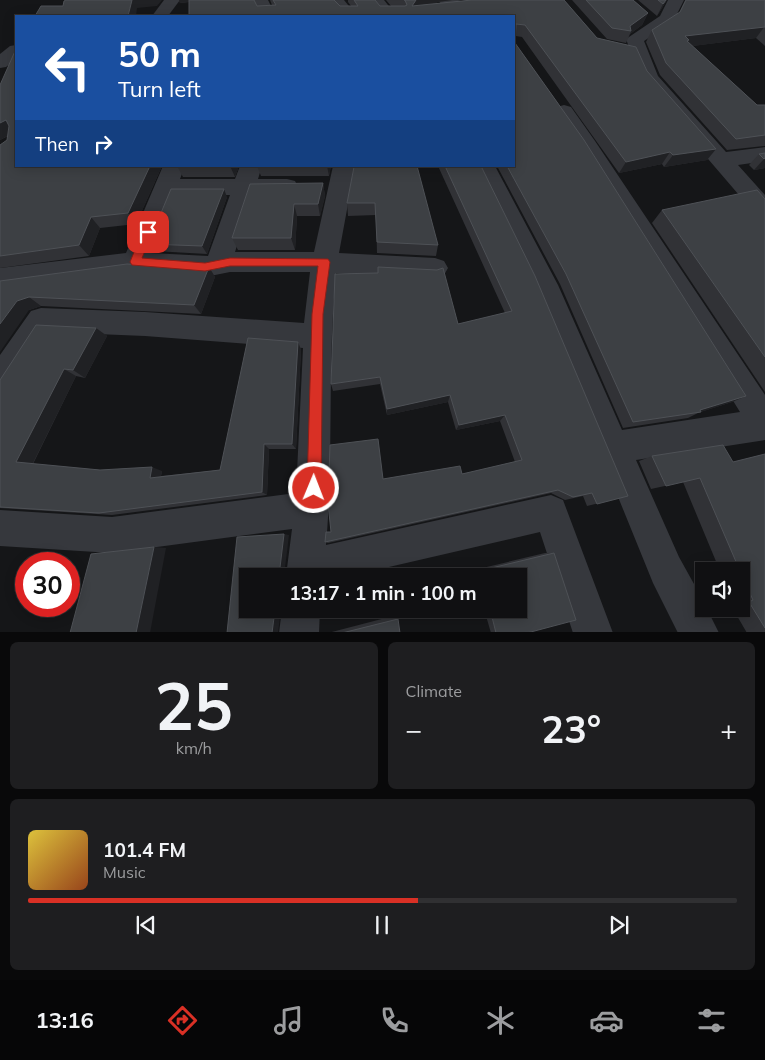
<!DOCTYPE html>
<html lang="en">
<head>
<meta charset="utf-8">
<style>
  body { margin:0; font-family:Mulish,sans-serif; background:#1e1e20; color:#f1f3f6; height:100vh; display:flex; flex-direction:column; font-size:19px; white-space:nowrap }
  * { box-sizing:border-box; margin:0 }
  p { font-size:16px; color:#9c9d9f }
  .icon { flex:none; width:28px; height:28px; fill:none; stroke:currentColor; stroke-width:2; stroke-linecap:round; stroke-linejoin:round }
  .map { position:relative; height:632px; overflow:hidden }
  .sheet { display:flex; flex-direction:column; gap:10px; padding:10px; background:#09090a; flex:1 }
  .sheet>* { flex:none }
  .guide { position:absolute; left:15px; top:15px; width:500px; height:152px; border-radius:0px; box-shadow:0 2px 12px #0003,0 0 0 1px #303032; background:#1a4fa0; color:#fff; overflow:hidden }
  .buttons { position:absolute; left:695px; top:562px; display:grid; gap:10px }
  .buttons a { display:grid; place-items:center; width:55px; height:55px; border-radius:0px; background:#101012; box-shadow:0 2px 12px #0003,0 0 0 1px #303032; font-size:25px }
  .speed { position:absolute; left:15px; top:552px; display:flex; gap:10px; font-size:25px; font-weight:700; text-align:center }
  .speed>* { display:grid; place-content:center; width:65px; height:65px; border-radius:50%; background:#101012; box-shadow:0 2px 12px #0003,0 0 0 1px #303032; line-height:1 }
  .speed .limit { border:8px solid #d22; background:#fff; color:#111 }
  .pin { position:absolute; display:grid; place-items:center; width:42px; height:42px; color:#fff; margin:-21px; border-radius:10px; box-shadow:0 2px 8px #0006 }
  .me { position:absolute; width:55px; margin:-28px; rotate:1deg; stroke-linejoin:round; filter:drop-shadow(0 0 4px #0008) }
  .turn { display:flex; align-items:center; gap:18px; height:105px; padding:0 20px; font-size:22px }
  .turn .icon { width:65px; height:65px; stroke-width:2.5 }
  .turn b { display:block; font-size:35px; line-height:42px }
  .then { display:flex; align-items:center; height:48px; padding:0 20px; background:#0003; gap:10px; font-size:19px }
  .big { font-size:38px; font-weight:700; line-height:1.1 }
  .sheet .widget { flex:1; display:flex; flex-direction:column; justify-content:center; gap:8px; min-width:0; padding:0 18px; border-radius:8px; background:#1e1e20 }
  .sheet .dial { align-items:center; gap:0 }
  .dial b { font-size:65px; line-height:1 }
  .song { display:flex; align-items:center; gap:15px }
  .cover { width:60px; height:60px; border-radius:8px; background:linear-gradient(135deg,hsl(50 70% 55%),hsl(20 70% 35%)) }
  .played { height:5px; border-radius:2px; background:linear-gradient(90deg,#d93025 55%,#303032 55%) }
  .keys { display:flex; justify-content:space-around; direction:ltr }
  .heat { display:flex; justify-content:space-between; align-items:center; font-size:28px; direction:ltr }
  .sheet .tiles { flex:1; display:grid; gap:10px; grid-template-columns:1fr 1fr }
  .widget:last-child { grid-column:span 2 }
  .trip { position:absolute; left:239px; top:568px; width:288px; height:50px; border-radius:0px; background:#101012; box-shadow:0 2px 12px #0003,0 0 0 1px #303032; font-weight:700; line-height:50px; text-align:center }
  .menu { display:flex; height:80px; justify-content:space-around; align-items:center; background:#060607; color:#9c9d9f }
  .menu .icon { width:35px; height:35px }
  .menu .current { color:#d93025 }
  .menu b { font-size:22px; color:#f1f3f6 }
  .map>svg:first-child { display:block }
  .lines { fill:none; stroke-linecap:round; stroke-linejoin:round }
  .minor { fill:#36383d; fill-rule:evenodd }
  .wall { fill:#313236 }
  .shaded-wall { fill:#202124 }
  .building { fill:#3d4044; stroke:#4e5156 }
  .route { fill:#d93025; stroke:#8d1f18 }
</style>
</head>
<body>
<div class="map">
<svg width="765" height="633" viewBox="0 0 765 633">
  <rect width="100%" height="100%" fill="#151618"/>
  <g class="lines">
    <!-- minor -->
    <g class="minor">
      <path d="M164,0H180L168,16H152Z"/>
      <path d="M252,0H268L276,16H260Z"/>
      <path d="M328,0H344L357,16H341Z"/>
      <path d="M368,0H384L392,10L403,13L405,16H380Z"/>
      <path d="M438,0H458L499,13L501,16C483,17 450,16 438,0Z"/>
      <path d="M668,0H684L673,22L644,41L658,76L726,152L765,147V161L738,165L765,195V219L757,216L642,82L626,39L660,16Z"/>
      <path d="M16,45V59L6,67L0,68V54L10,46Z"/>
      <path d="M564,105L571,107L595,141L765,395V440L636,460L679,557L704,602V609H707L719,633H678L653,583L532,285L473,166H495L558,285L622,430L740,412L554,111L557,107Z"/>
      <path d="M163,166H185L180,179H235L240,166H262L258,179H287L295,181L298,187L295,193L287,195H253L235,252H314L333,166H355L339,253L435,258L444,261L448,268L444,275L435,278L336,273C327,363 334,454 326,545L551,495L563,500L613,633H573L540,532L350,576H286L292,529L112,553L0,546V510L112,517L296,493L303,348L145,336L48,332L11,390L0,394V355L31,311L41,308L145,312L304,323L310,272H230L205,277L135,272L0,290V268L126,253ZM174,195H230L208,256L151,253Z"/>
      <path d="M282,609H320L319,633H279Z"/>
    </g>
  </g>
  <!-- wall -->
  <g class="wall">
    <path d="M179,0H254L257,6L272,5L270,0H334L340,6H351L348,2V0H375L380,6H391L386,0H452L438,2L432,4L472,0H564L597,38L636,47L647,71L716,149L707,160L664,167L662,164L619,173L522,37L516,36L515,43L584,140L746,396L732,402L700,412L688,418L623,428L560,284L497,166H514V16H189V2L180,3Z"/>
    <path d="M572,0H633L648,13L642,25L630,34L626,43L607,39Z"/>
    <path d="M638,0H667L657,16Z"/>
    <path d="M685,0H765V46L756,38L692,46L757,105H765V146L727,150L660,75L646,42L652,30L679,13Z"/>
    <path d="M0,85L162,166L136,224L100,228L89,256L0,268V145L7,140L8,136L0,140Z"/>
    <path d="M765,153V168L754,170L749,165L759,154Z"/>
    <path d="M177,166H239L235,177H183Z"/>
    <path d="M257,166H331L329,176H261Z"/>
    <path d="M438,166H481L628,496L587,506L583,496L565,500L551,493L328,543L325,542L331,532L383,479L462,474L515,462L500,421L456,430L448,402L387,415L380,384L333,391L331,384L458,324L505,313Z"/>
    <path d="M354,167L438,245L436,256L377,253L376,215L348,216L347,203Z"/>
    <path d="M323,183L325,196L320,216H297L295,250H238L232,238Z"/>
    <path d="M227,197L207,254L154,251L148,244Z"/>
    <path d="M765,199V392L652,223L662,210Z"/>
    <path d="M209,267L215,277L201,314L41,306L29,310L0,281L199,269Z"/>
    <path d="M96,328L107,336L85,378L76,376L33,464L100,470L162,471L161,476L220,470L298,342L301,350L296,449H269L267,495L112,515L0,508V509V380Z"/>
    <path d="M765,454V633H747L733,609H741V571H720L683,482L651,489L639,461L652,456L733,462Z"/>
    <path d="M545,553H554L527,633H491L484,609H518V576H476L474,570Z"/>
    <path d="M397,615L400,633H328Z"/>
  </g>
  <!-- shaded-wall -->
  <g class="shaded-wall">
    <path d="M132,0H162L157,6L137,8L136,16H128Z"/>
    <path d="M179,0H204L180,3Z"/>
    <path d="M416,0H452L438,2L417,10L412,6Z"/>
    <path d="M666,0H667L657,16L663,4Z"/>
    <path d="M648,13L642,25L630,34L631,31L630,26Z"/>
    <path d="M765,26L756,38L685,47V36Z"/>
    <path d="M6,120L16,131L0,140V123Z"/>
    <path d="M716,149L707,160L664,167L673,155Z"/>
    <path d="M670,152L662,164L619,173L626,162Z"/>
    <path d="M765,158V168L754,170L764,159Z"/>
    <path d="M150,166H162L136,224L128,213Z"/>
    <path d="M230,166H239L235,177Z"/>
    <path d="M327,166H331L329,176Z"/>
    <path d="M323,183L325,196L320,216L318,204Z"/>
    <path d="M224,189L227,197L207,254L202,246Z"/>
    <path d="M294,204L297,216L295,250L291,238Z"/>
    <path d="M91,217L100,228L89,256L79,245Z"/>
    <path d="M209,267L215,277L201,314L194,305Z"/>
    <path d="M29,297L41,306L29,310L0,352V324L17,301Z"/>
    <path d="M96,328L107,336L85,378L73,370Z"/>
    <path d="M298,342L301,350L296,449L292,444Z"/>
    <path d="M64,369L76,376L31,467L16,462Z"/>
    <path d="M450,395L448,402L387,415V409Z"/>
    <path d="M746,396L732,402L701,412L700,410Z"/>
    <path d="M505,415L500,421L456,430L459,425Z"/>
    <path d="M264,444L269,449L267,495L262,492Z"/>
    <path d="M152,467L162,471L160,481L150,478Z"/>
    <path d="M284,534L289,535L284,576H279Z"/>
    <path d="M154,547L166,548L150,633H136Z"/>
    <path d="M281,609L278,633H272L275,610Z"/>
  </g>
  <!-- building -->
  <g class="building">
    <path d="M66,0H132L128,16H35L41,6H63L64,1Z"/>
    <path d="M189,0H254L257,6L276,5L273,0H334L340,6H358L354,0H375L380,6H405L407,5L405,0H404H416L412,6L472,0H564L597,38L636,47L647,71L716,149L673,155L670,152L626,162L525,25L516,24L515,43L584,140L746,396L700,410L701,412L633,422L566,274L507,166H514V16H189Z"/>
    <path d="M586,0H633L648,13L630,26L631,31L612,28Z"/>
    <path d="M658,0H666L663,4Z"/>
    <path d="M686,0H765V27L685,36L689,40L687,41L757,105H765V135L736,139L666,63L652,30L680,12Z"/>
    <path d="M16,49V166H150L128,213L91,217L79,245L0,256V145L7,140L9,126L6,120L0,123V85Z"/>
    <path d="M765,153V158L764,159L759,154Z"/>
    <path d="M358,166H417L438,245L377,242L375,203H347L354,167Z"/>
    <path d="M445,166H481L535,276L628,496L597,504L592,493L573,497L558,490L325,542L326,532H331L328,503L330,445L378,439L383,479L460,466L462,474L522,460L505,415L459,425L450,395L387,409L380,377L331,384L335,274L378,273V267L437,270L443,268L458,324L512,311Z"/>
    <path d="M323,183L318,204H294L291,238H232L250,184Z"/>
    <path d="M171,189H224L202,246L148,244Z"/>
    <path d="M757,190L765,199V357L662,210Z"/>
    <path d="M127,264L199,269L209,267L194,305L29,297L17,301L0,324V281Z"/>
    <path d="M36,325L96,328L73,370L64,369L16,462L100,470L152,467L150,478L220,470L248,338L298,342L292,444H264L262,492L99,513L0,507V380Z"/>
    <path d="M723,445L733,462L765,454V628L749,602L753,600L741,574V571H740L700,478L666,486L652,456Z"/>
    <path d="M284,534L279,576H248V609H289V610H275L272,633H227L237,537Z"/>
    <path d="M154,547L136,633H70L91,554Z"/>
    <path d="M554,553L576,620L527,633H496L490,609H518V576H481L479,571Z"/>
    <path d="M398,619L400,633H342Z"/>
  </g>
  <!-- route -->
  <path class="route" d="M148,228L153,232L142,258L205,263L230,258L328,259L330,262L323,314L321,488L319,493L314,495L309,493L307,488L312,314L318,266H230L205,271L132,265L130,262L142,232Z"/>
</svg>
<div class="buttons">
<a><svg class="icon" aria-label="sound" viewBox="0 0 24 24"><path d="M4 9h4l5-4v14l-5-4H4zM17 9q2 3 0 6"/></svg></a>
</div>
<div class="speed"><div class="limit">30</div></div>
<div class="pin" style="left:148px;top:232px;background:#d93025"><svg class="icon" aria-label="arrive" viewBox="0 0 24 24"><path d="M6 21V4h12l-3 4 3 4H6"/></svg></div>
<svg class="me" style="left:314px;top:488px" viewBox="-20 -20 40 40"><circle r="17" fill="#d93025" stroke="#fff" stroke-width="3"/><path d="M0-11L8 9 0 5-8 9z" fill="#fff"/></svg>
<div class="trip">13:17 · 1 min · 100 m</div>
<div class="guide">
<div class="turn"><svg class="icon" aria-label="left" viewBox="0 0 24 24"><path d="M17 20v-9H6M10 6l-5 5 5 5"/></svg><div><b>50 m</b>Turn left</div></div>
<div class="then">Then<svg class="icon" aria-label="right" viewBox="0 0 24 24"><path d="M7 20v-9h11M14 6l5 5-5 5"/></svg></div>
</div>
</div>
<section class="sheet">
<div class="tiles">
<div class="widget dial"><b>25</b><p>km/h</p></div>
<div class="widget"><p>Climate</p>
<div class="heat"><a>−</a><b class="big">23°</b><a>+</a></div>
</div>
<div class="widget">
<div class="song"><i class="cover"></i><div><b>101.4 FM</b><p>Music</p></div></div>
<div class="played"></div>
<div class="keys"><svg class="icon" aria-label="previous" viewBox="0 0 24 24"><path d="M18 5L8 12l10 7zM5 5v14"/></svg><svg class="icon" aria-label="pause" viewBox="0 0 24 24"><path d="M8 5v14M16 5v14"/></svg><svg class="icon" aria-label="next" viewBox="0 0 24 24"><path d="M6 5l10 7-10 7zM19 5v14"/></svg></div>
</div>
</div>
</section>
<nav class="menu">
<b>13:16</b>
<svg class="icon current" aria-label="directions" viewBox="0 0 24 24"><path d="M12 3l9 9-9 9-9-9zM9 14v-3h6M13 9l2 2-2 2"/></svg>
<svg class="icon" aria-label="music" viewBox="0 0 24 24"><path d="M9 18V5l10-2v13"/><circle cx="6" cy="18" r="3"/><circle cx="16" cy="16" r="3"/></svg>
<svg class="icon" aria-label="phone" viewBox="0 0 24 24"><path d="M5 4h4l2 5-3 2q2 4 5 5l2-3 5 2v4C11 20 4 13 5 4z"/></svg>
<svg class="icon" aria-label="climate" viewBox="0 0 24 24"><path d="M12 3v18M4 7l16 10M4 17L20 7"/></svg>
<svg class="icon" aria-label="car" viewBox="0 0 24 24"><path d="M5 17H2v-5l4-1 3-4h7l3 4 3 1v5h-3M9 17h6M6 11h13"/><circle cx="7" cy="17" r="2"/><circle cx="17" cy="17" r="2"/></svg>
<svg class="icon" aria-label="filters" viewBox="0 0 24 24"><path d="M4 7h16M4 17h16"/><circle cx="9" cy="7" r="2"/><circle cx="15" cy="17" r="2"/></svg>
</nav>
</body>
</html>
